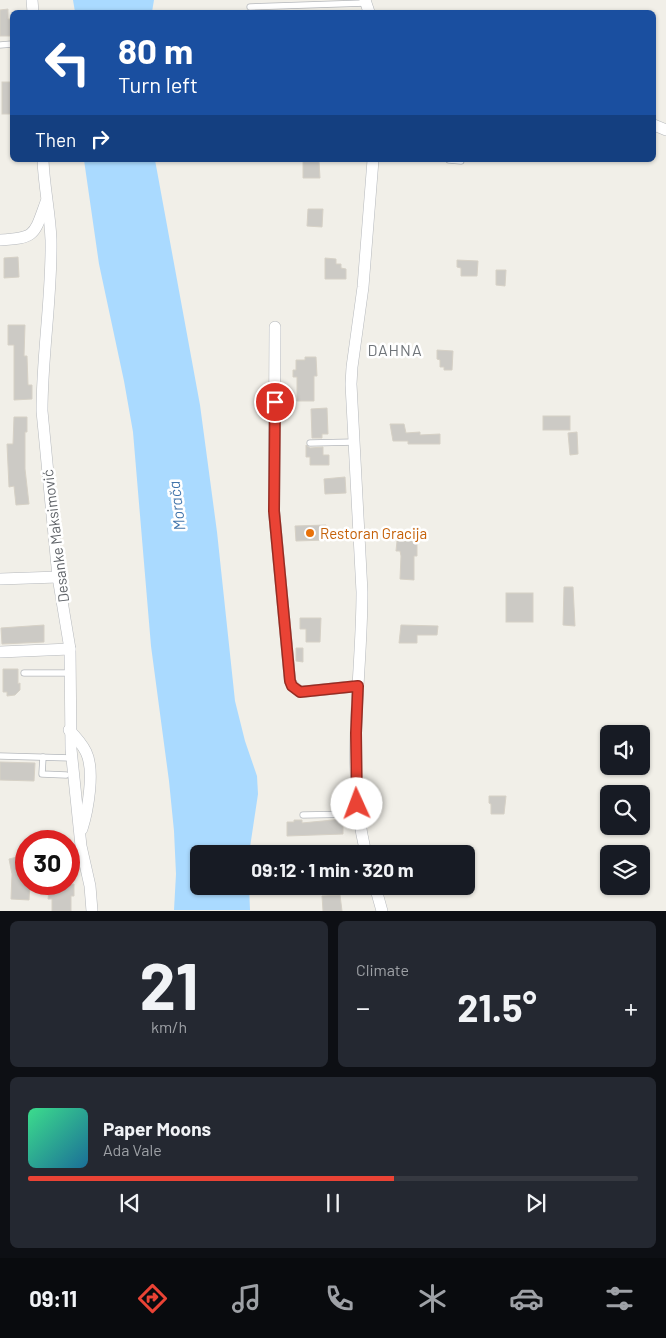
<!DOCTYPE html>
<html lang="en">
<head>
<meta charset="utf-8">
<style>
  body { margin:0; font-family:Barlow,sans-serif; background:#242831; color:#f1f3f6; height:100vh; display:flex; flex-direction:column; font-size:19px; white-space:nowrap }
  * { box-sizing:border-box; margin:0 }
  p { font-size:16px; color:#9ea1a6 }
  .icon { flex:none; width:28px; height:28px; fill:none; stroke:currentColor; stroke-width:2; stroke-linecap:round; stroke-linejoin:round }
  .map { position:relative; height:911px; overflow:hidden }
  .side { display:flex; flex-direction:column; gap:10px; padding:10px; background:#0d0f14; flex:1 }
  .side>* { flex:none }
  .hud { position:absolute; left:10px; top:10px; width:646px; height:152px; border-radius:8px; box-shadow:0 1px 4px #0004; background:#1a4fa0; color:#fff; overflow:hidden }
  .tools { position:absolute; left:600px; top:725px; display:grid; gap:10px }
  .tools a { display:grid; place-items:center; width:50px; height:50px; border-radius:8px; background:#171b24; box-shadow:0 1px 4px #0004; font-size:25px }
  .speed { position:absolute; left:15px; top:830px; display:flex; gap:10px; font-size:25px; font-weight:700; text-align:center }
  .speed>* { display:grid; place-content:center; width:65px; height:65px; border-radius:50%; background:#171b24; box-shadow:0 1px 4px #0004; line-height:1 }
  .speed .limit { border:8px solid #d22; background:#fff; color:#111 }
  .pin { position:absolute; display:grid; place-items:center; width:42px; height:42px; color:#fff; margin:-21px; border:2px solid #fff; border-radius:50%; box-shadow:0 1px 5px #0007 }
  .me { position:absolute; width:55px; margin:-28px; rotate:358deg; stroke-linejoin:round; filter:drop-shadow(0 0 4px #0008) }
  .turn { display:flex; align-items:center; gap:18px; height:105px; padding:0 25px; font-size:22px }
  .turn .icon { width:65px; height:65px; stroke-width:2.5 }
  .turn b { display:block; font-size:35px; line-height:42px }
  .then { display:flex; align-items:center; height:48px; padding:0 25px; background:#0003; gap:10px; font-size:19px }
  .big { font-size:38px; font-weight:700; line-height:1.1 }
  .side .tile { flex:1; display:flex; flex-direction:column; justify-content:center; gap:8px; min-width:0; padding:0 18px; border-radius:8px; background:#242831 }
  .side .dial { align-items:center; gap:0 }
  .dial b { font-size:65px; line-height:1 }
  .song { display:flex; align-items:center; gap:15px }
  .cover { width:60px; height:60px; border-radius:8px; background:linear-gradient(135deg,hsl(150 70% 55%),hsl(200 70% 35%)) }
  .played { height:5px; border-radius:2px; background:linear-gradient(90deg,#ea4335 60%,#363941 60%) }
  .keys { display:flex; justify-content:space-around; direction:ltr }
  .heat { display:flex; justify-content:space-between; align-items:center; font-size:28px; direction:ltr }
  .side .tiles { flex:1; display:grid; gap:10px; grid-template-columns:1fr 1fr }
  .tile:last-child { grid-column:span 2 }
  .trip { position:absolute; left:190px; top:845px; width:285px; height:50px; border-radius:8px; background:#171b24; box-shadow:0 1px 4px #0004; font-weight:700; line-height:50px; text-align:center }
  .menu { display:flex; height:80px; justify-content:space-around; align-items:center; background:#090b0e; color:#9ea1a6 }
  .menu .icon { width:35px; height:35px }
  .menu .on { color:#ea4335 }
  .menu b { font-size:22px; color:#f1f3f6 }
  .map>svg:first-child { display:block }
  .water { fill:#aadaff }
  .building { fill:#cccac5; stroke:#d6d1c6 }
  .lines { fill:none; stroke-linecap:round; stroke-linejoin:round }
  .lane-casing { stroke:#b5b8bc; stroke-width:7 }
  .street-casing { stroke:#b5b8bc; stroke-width:12 }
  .lane { stroke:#fff; stroke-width:5.5 }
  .street { stroke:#fff; stroke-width:11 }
  .route-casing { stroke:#982c22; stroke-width:12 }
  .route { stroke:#ea4335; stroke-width:9 }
  .food-dot { fill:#e8710a; stroke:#fff; stroke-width:2 }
  .labels { text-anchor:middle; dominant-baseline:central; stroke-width:5; stroke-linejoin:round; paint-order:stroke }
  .food-label { font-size:15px; fill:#c56008; stroke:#fff; text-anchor:start }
  .street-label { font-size:15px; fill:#5f6368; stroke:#fff }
  .neighbourhood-label { font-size:16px; letter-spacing:1px; fill:#70757a; stroke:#fff }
  .water-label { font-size:16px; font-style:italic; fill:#4174aa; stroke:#fff }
</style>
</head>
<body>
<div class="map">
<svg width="666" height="911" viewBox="0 0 666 911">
  <rect width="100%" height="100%" fill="#f1efe8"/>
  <!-- water -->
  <g class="water">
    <path d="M73,0H154L152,12H75Z"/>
    <path d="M84,160H155L200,405L217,532L235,701L245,741L257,776L258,794L249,854H199V886H249L250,910H174L176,874L174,831L169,781L151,646L133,432L124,381L99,264Z"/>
  </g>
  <!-- building -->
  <g class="building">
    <path d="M8,9V19H12V36H0V10Z"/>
    <rect x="2" y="82" width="10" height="32"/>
    <path d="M303,161H319L320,178H303Z"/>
    <path d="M308,209H323L322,227L307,226Z"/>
    <path d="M18,257L19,277L4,278V258Z"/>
    <path d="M325,258L336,259V264H341V268L346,269V279H325Z"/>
    <path d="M457,260L478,261L477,276H461V268L457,267Z"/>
    <path d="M496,270H506L505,286L496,285Z"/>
    <path d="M8,325H25L24,356H27L28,385H32V399L14,400V345H8Z"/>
    <path d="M437,350L453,351L452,370H444V367H440V360L437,359Z"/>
    <path d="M305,357H316L317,376H314V401H297V377H293V370H296V360H305Z"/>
    <path d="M327,408L328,434H322V438H312L311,409Z"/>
    <rect x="543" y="416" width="27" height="14"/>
    <path d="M14,417H27V432H25V469L29,504L16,505L14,486L9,487L7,444H13Z"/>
    <path d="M390,424H404L406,433L420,432V435L440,434V444H408V441H393Z"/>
    <path d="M577,432L578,454L570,455L568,433Z"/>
    <path d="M306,445L310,448L323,447V455H329V465H310V457H306Z"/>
    <path d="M345,477L346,493L325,494L324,479Z"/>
    <path d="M326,525V540L296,541L295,526Z"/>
    <path d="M397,541H417V556H414V580L400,579L401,556L400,551H396Z"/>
    <path d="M564,587H573L575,626L563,625Z"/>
    <rect x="506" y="593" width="27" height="29"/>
    <path d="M300,618H321L320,642H306V629H300Z"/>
    <path d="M44,625V642L2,644L1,628Z"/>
    <path d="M401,625L438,626L437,635H417V643H399Z"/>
    <path d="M296,648H303V662L296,661Z"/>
    <path d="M3,669H18V684L20,683V690L15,695L7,696V692H3Z"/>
    <path d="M0,762L35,763L34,781L0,780Z"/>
    <path d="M489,796H506L504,814H491V804L489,803Z"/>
    <path d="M343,819V834L287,836V822H294V820H302V823Z"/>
    <path d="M25,855L26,884H30L29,900L11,899L12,874L9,859Z"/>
    <path d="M56,884H74V896H71V911H52V899H48L49,891H56Z"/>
    <path d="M340,895L342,911H323L322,896Z"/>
  </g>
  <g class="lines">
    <defs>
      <g id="lane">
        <path d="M250,7L365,3"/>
        <path d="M0,45L12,44"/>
        <path d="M449,160L461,161"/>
        <path d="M310,443L355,442"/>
        <path d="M24,673H71"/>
        <path d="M0,756L72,758"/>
        <path d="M43,757L42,774L66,775"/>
        <path d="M303,815L358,814"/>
      </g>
      <g id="street">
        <path d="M32,0L33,12"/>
        <path d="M365,0L369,12"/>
        <path d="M654,125L666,130"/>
        <path d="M43,160C44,187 50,213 51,240C52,297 42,354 42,411L58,577L70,649L71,749L81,846L90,886L92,911"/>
        <path d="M0,240C36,238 34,235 46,202"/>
        <path d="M275,327L274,511L290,681L293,686L300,692L358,686"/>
        <path d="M0,579L58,577"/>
        <path d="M0,652L70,649"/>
        <path d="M69,730C76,737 82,744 86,752C95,770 88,810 82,829"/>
        <path d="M366,854C345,768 362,679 362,592L351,384L352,367L363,287L373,160"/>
        <path d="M375,886L382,911"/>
      </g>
    </defs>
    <!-- lane casing -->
    <use href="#lane" class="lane-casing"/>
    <!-- street casing -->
    <use href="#street" class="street-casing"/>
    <!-- lane -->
    <use href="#lane" class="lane"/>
    <!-- street -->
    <use href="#street" class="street"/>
  </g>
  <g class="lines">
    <defs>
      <path id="route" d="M275,402L274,511L290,681L292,686L300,692L358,686L356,733L357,804"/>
    </defs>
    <!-- route casing -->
    <use href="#route" class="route-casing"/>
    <!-- route -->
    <use href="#route" class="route"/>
  </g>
  <!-- markers -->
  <circle class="food-dot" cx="310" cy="533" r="5"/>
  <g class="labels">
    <!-- food labels -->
    <g class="food-label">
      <text x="320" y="533">Restoran Gracija</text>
    </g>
    <!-- street labels -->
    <g class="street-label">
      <text transform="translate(55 536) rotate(-97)">Desanke Maksimović</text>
    </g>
    <!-- neighbourhood labels -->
    <g class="neighbourhood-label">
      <text x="395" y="349">DAHNA</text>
    </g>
    <!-- water labels -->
    <g class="water-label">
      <text transform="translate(176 506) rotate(-97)">Morača</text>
    </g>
  </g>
</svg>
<div class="tools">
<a><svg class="icon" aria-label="sound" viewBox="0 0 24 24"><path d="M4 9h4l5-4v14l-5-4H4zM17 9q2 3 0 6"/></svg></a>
<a><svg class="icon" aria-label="search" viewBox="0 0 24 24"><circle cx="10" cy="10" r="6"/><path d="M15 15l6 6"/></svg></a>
<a><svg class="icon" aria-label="layers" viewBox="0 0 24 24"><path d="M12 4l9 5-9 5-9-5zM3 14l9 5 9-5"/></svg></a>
</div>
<div class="speed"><div class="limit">30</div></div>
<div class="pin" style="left:275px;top:402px;background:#d93025"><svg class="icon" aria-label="arrive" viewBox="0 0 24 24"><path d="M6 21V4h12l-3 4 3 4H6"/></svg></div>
<svg class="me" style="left:357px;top:804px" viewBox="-20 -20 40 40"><circle r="19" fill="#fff"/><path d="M0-13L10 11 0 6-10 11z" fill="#ea4335"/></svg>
<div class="trip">09:12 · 1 min · 320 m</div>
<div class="hud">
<div class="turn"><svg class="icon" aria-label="left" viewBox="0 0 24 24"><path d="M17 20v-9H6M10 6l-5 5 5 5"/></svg><div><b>80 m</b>Turn left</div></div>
<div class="then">Then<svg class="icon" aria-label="right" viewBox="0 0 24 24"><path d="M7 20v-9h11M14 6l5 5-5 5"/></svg></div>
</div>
</div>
<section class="side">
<div class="tiles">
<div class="tile dial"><b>21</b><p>km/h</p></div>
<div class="tile"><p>Climate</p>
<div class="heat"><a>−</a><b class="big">21.5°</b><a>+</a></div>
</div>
<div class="tile">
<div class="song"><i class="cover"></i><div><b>Paper Moons</b><p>Ada Vale</p></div></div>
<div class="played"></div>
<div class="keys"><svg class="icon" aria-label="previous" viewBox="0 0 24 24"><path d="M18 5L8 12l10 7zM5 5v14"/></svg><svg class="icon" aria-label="pause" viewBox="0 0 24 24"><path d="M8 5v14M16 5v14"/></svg><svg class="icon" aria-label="next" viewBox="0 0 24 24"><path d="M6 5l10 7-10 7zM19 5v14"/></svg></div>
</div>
</div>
</section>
<nav class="menu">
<b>09:11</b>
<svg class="icon on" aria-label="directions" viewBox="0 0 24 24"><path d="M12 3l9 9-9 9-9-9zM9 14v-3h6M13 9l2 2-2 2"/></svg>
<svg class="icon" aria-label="music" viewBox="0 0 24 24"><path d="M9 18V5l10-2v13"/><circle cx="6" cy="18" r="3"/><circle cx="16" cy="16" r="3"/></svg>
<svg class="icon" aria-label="phone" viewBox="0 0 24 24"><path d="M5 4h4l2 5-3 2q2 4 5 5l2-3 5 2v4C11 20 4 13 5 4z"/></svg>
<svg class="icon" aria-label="climate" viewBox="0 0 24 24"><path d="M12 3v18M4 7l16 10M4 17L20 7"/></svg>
<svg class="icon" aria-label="car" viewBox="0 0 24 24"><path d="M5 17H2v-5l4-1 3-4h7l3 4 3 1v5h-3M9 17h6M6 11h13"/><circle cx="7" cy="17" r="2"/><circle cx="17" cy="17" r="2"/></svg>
<svg class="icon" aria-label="filters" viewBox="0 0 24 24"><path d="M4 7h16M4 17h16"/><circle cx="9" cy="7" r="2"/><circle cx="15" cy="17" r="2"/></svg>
</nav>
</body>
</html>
